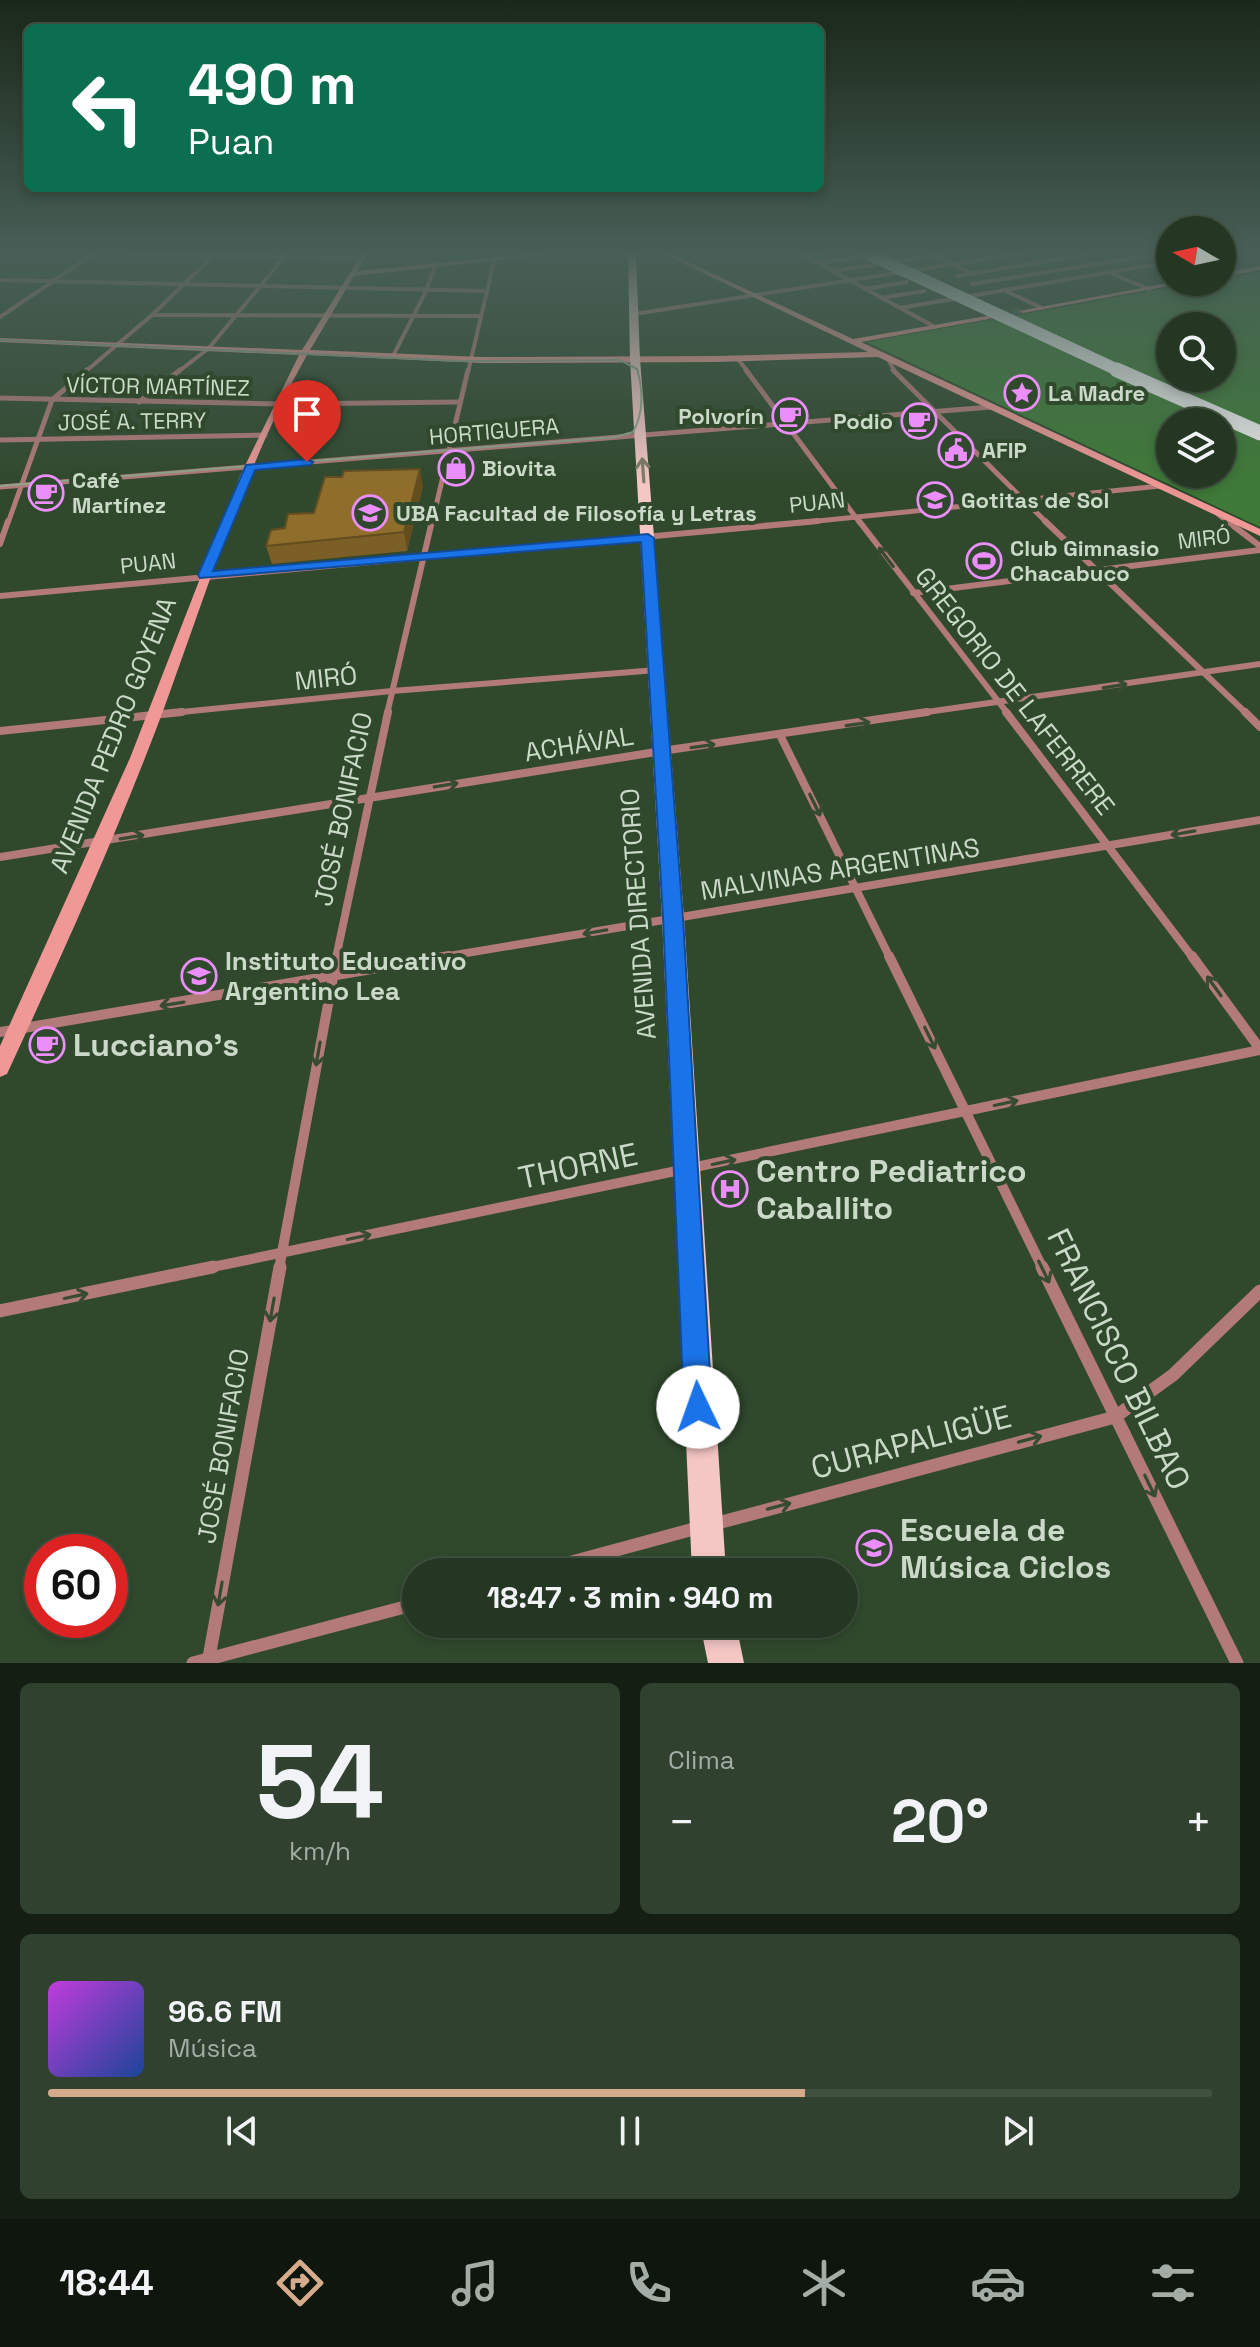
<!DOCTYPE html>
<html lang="es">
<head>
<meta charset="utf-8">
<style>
  body { margin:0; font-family:"Space Grotesk",sans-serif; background:#30422f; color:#f1f3f6; height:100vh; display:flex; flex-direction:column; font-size:30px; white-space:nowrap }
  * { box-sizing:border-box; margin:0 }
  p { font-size:26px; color:#a3aca5 }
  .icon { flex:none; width:44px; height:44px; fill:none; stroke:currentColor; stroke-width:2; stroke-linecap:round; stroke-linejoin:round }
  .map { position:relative; height:1663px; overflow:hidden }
  .side { display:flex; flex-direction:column; gap:20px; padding:20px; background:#141e13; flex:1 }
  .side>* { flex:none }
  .banner { position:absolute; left:24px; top:24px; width:800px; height:168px; border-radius:12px; box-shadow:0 4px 12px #0003,0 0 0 2px #415140; background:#0b6e4f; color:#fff; overflow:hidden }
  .needle { width:52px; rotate:279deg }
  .buttons { position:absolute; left:1156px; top:216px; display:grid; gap:16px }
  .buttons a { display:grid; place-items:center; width:80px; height:80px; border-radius:50%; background:#243722; box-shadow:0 4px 12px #0003,0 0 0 2px #415140; font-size:40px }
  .speed { position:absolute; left:24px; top:1534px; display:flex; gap:16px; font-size:40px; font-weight:700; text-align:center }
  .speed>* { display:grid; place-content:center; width:104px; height:104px; border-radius:50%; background:#243722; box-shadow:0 4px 12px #0003,0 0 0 2px #415140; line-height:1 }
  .speed .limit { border:12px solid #d22; background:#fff; color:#111 }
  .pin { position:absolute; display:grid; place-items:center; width:68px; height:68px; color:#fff; margin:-82px -34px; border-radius:50% 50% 50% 0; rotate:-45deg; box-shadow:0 0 8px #0007 }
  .pin .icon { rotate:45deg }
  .me { position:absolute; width:88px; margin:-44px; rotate:357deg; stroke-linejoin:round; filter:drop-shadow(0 0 6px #0008) }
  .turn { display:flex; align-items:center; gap:28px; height:168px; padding:0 32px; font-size:36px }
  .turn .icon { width:104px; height:104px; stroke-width:2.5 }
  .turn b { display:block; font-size:56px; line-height:68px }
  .big { font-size:60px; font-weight:800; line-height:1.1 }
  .side .tile { flex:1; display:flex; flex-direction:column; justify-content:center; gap:12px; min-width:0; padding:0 28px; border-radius:12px; background:#30422f }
  .side .dial { align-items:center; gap:0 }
  .dial b { font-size:104px; line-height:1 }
  .song { display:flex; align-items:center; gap:24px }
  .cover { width:96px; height:96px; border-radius:12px; background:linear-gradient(135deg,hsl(290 70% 55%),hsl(220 70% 35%)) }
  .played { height:8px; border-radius:4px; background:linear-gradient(90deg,#d6ab8b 65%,#415140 65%) }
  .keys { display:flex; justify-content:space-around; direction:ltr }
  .heat { display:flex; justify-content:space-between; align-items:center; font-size:44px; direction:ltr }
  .side .tiles { flex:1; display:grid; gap:20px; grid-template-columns:1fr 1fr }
  .tile:last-child { grid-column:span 2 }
  .trip { position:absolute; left:402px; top:1558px; width:456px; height:80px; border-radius:40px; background:#243722; box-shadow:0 4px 12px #0003,0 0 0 2px #415140; font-weight:800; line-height:80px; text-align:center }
  .tab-bar { display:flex; height:128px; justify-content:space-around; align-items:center; background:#0e160e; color:#a3aca5 }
  .tab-bar .icon { width:56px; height:56px }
  .tab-bar .current { color:#d6ab8b }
  .tab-bar b { font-size:36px; color:#f1f3f6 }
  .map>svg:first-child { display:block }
  .green { fill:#3f7a38; fill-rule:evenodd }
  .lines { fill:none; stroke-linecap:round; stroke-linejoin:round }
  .secondary-tunnel { stroke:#475f44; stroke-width:8; stroke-dasharray:8 4; stroke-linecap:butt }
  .street-far5 { stroke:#b27a78; stroke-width:4 }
  .street-far4 { stroke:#b27a78; stroke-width:5 }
  .street-far3 { stroke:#b27a78; stroke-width:6 }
  .street-far2 { stroke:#b27a78; stroke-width:8 }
  .street-far1 { stroke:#b27a78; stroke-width:10 }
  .street { stroke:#b27a78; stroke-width:13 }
  .secondary { fill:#ef9896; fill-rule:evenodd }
  .primary { fill:#f4c6c4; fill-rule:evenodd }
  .tram { stroke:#90a38e; stroke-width:2 }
  .highway-bridge-far1 { stroke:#efefef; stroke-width:12 }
  .highway-bridge { stroke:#efefef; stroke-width:15 }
  .wall { fill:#7b5f26 }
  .shaded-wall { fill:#644d1f }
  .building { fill:#8f6e2c; stroke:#644d1f; stroke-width:2 }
  .oneway { stroke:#7e7b69 }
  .oneway2 { stroke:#364b31 }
  .route { fill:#1a73e8; stroke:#114b97; stroke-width:2 }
  .labels { text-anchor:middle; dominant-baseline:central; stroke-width:8; stroke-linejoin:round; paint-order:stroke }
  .far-street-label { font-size:22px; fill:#cad9c8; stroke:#30492d }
  .far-poi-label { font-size:22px; font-weight:bold; fill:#cad9c8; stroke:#30492d; text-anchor:start }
  .street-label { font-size:26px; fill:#cad9c8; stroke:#30492d }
  .poi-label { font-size:26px; font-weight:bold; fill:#cad9c8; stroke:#30492d; text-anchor:start }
  .near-poi-label { font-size:32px; font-weight:bold; fill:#cad9c8; stroke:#30492d; text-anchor:start }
  .near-street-label { font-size:32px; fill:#cad9c8; stroke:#30492d }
</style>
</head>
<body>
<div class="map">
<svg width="1260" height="1663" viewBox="0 0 1260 1663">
  <rect width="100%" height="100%" fill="#30492d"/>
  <!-- green -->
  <path class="green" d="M1260,272V527L866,342L1201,282H1222V278ZM1170,326H1222V378H1170ZM1170,422H1222V474H1170Z"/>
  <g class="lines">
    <!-- secondary-tunnel -->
    <path class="secondary-tunnel" d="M989,317L1023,311"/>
    <!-- street-far5 -->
    <g class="street-far5">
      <path d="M800,253L935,327"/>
      <path d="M929,253L972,274"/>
      <path d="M805,256L826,253"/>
      <path d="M819,263L888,253"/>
      <path d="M834,271L952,253"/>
      <path d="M1110,273L1149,289"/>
      <path d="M957,276L1097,253"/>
      <path d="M0,280L486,291"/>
      <path d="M972,284L1165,253"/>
      <path d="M865,289L907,282"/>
      <path d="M1006,291L1042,308"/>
      <path d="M881,298L924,291"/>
      <path d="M900,308L1170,262"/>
      <path d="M634,314L1025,253"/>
      <path d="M153,315L480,316"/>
      <path d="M0,317L95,253"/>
      <path d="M393,356L426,291L435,266"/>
      <path d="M887,357L895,372"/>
      <path d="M737,358L748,372"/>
      <path d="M85,372L152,315L216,253"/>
      <path d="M178,372L209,348L285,256"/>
      <path d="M468,372L496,253"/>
    </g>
    <!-- street-far4 -->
    <g class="street-far4">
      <path d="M746,370L860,523"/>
      <path d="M893,370L1047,523"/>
      <path d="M0,398L279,404L459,402"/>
      <path d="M139,402L180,370"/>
      <path d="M0,440L265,435"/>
      <path d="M0,487L991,407"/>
      <path d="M1218,514L1229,523"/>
      <path d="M8,523L52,400L87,370"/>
      <path d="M432,523L468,370"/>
      <path d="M798,523L1160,486"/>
    </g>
    <!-- street-far3 -->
    <g class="street-far3">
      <path d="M859,521L1008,714"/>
      <path d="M1045,521L1247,714"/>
      <path d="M1227,521L1260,546"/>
      <path d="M0,544L8,521"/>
      <path d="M913,593L1260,550"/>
      <path d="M0,596L818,521"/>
      <path d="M162,714L392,691L657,670"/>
      <path d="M387,714L432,521"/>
      <path d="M913,714L1260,664"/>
    </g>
    <!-- street-far2 -->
    <g class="street-far2">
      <path d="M1006,712L1193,958"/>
      <path d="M1245,712L1260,727"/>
      <path d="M0,731L182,712"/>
      <path d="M780,735L890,958"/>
      <path d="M0,857L662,751L927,712"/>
      <path d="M336,958L388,712"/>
      <path d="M437,958L1260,820"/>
    </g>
    <!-- street-far1 -->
    <g class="street-far1">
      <path d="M889,956L1043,1269"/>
      <path d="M1192,956L1260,1049"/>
      <path d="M0,1032L449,956"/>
      <path d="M203,1269L1260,1050"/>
      <path d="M279,1269L337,956"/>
    </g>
    <!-- street -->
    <g class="street">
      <path d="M1042,1267L1237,1663"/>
      <path d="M0,1311L213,1267"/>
      <path d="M714,1524L1115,1417L1173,1375L1260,1291"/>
      <path d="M535,1572L701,1527"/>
      <path d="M193,1663L416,1604"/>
      <path d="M208,1663L280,1267"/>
    </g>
    <!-- secondary -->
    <g class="secondary">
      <path d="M120,253L361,256L363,253H369L357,271L540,253H561L354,276L310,350L482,357L715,356L868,352L661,253H669L853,339L992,315L989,319L861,342L1260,529V536L878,357L715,362L482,363L307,355C245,466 207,591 163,711C117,834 62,955 7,1074L0,1077V1046L130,758L240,476L299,355L0,342V338L302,350L358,260L123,255Z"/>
      <path d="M1260,266V270L1222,277V273Z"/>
      <path d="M1174,282H1190L1023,313L1019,311Z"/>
    </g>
    <!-- primary -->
    <g class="primary">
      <path d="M628,253H636L640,359L684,918L726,1572H692L662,918L630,359Z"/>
      <path d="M700,1624H736L744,1663H708Z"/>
    </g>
    <!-- tram -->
    <path class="tram" d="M0,340L460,361L620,360L637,369C643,389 644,413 633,432L615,437L0,486"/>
    <!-- highway-bridge-far1 -->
    <path class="highway-bridge-far1" d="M866,253L1122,372"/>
    <!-- highway-bridge -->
    <path class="highway-bridge" d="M1117,370L1260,433"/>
  </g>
  <!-- wall -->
  <path class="wall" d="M423,486L407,551L272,564L266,546L285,528L314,513Z"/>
  <!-- shaded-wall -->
  <path class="shaded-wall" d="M420,469L423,486L407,551L404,532Z"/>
  <!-- building -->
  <path class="building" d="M420,469L404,532L266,546L271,530L285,528L288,514L314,513L325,477H342L344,471Z"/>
  <!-- one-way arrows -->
  <defs><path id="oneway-shaft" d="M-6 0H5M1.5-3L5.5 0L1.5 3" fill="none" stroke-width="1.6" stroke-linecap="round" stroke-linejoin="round" transform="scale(2)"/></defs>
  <use class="oneway" href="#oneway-shaft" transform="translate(643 470) rotate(-94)"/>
  <g class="oneway2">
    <use href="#oneway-shaft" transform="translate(886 557) rotate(-127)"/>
    <use href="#oneway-shaft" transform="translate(1115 686) rotate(-9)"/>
    <use href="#oneway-shaft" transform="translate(858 724) rotate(-8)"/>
    <use href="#oneway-shaft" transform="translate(703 746) rotate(-8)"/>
    <use href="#oneway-shaft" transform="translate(446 785) rotate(-9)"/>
    <use href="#oneway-shaft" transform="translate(815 805) rotate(64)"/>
    <use href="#oneway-shaft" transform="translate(1183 833) rotate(170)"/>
    <use href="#oneway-shaft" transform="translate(132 837) rotate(-9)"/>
    <use href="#oneway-shaft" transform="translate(595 932) rotate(170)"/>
    <use href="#oneway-shaft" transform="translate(1214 986) rotate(-126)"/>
    <use href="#oneway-shaft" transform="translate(172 1004) rotate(171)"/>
    <use href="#oneway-shaft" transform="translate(930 1038) rotate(64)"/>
    <use href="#oneway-shaft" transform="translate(318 1054) rotate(100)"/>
    <use href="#oneway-shaft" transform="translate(1006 1103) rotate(-12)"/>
    <use href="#oneway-shaft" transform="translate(724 1162) rotate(-12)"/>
    <use href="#oneway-shaft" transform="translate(359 1237) rotate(-12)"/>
    <use href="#oneway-shaft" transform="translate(1044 1272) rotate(64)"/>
    <use href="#oneway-shaft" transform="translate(76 1296) rotate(-12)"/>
    <use href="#oneway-shaft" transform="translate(272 1310) rotate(100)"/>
    <use href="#oneway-shaft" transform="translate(1030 1439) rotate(-15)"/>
    <use href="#oneway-shaft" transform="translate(1150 1486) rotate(64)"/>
    <use href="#oneway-shaft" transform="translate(779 1506) rotate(-15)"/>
    <use href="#oneway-shaft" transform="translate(220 1594) rotate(100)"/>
  </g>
  <!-- sky -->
  <linearGradient id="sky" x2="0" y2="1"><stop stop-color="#1a2819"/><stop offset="0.52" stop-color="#485f57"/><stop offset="1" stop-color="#485f57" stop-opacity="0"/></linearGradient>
  <rect width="1260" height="486" fill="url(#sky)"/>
  <!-- route -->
  <path class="route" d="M307,459L313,462L311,465L255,470L213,571L648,534L654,538L683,918L712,1407L708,1417L698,1422L688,1417L684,1407L663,918L641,542L200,578L198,575L246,465Z"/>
  <!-- icons -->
  <defs>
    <symbol id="sight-ring" viewBox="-11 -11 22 22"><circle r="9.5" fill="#30492d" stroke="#eb8dfb" stroke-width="1.5"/><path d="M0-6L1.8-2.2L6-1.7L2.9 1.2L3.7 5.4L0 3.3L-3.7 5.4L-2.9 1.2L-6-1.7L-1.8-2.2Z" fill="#eb8dfb"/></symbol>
    <symbol id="cafe-ring" viewBox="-11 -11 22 22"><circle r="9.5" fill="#30492d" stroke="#eb8dfb" stroke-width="1.5"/><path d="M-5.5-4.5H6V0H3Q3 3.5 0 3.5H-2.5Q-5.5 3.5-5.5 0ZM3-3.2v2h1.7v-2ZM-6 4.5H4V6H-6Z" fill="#eb8dfb"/></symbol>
    <symbol id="civic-ring" viewBox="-11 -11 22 22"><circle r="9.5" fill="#30492d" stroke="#eb8dfb" stroke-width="1.5"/><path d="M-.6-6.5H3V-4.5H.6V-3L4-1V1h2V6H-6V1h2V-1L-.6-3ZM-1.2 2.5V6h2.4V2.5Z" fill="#eb8dfb"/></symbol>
    <symbol id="shop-ring" viewBox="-11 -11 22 22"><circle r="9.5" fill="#30492d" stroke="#eb8dfb" stroke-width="1.5"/><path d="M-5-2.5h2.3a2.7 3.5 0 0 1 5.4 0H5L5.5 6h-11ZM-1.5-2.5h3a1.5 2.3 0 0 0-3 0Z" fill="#eb8dfb"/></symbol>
    <symbol id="school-ring" viewBox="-11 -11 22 22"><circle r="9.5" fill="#30492d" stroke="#eb8dfb" stroke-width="1.5"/><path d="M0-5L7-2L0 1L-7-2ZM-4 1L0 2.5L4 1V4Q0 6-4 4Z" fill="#eb8dfb"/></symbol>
    <symbol id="university-ring" viewBox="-11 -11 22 22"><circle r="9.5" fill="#30492d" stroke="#eb8dfb" stroke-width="1.5"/><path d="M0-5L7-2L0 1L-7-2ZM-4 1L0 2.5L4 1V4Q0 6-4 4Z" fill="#eb8dfb"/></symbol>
    <symbol id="stadium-ring" viewBox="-11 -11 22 22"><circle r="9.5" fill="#30492d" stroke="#eb8dfb" stroke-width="1.5"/><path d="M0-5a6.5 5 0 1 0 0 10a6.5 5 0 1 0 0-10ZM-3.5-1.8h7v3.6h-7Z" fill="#eb8dfb"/></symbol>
    <symbol id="hospital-ring" viewBox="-11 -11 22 22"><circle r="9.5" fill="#30492d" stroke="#eb8dfb" stroke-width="1.5"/><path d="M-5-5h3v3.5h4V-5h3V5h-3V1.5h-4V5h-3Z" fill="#eb8dfb"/></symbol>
  </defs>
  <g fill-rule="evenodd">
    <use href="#sight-ring" x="1002" y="373" width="40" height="40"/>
    <use href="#cafe-ring" x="770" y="396" width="40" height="40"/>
    <use href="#cafe-ring" x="899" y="401" width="40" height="40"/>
    <use href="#civic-ring" x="936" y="430" width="40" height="40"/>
    <use href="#shop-ring" x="436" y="448" width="40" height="40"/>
    <use href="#cafe-ring" x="26" y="473" width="40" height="40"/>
    <use href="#school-ring" x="915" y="480" width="40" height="40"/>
    <use href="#university-ring" x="350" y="493" width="40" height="40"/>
    <use href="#stadium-ring" x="964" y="541" width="40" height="40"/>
    <use href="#university-ring" x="179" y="956" width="40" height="40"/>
    <use href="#cafe-ring" x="27" y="1025" width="40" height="40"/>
    <use href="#hospital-ring" x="710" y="1169" width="40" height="40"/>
    <use href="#university-ring" x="854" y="1528" width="40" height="40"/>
  </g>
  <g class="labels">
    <!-- far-street labels -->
    <g class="far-street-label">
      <text transform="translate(158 386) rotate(1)">VÍCTOR MARTÍNEZ</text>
      <text transform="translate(132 421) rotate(-1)">JOSÉ A. TERRY</text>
      <text transform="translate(494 431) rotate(-5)">HORTIGUERA</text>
      <text transform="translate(817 502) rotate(-6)">PUAN</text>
      <text transform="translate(1204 538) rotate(-7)">MIRÓ</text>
      <text transform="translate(148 563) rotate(-6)">PUAN</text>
    </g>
    <!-- far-poi labels -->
    <g class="far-poi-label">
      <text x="1048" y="393">La Madre</text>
      <text x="764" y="416" text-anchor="end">Polvorín</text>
      <text x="893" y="421" text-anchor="end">Podio</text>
      <text x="982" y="450">AFIP</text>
      <text x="482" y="468">Biovita</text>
      <text x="72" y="480">Café<tspan x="72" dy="25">Martínez</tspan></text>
      <text x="961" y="500">Gotitas de Sol</text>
      <text x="396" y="513">UBA Facultad de Filosofía y Letras</text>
      <text x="1010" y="548">Club Gimnasio<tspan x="1010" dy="25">Chacabuco</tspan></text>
    </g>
    <!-- street labels -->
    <g class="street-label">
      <text transform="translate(326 678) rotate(-6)">MIRÓ</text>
      <text transform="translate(1015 691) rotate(52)">GREGORIO DE LAFERRERE</text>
      <text transform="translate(113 735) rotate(-68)">AVENIDA PEDRO GOYENA</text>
      <text transform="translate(579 744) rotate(-9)">ACHÁVAL</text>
      <text transform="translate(343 809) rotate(-78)">JOSÉ BONIFACIO</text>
      <text transform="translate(840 869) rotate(-9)">MALVINAS ARGENTINAS</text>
      <text transform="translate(638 914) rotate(-94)">AVENIDA DIRECTORIO</text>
      <text transform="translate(223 1446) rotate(-80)">JOSÉ BONIFACIO</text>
    </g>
    <!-- poi labels -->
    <g class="poi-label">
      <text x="225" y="961">Instituto Educativo<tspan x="225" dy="30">Argentino Lea</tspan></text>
    </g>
    <!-- near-poi labels -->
    <g class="near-poi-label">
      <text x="73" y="1045">Lucciano’s</text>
      <text x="756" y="1171">Centro Pediatrico<tspan x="756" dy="37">Caballito</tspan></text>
      <text x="900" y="1530">Escuela de<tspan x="900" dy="37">Música Ciclos</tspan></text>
    </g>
    <!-- near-street labels -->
    <g class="near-street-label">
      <text transform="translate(578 1166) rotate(-12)">THORNE</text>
      <text transform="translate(1119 1359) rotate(64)">FRANCISCO BILBAO</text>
      <text transform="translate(911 1442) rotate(-15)">CURAPALIGÜE</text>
    </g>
  </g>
</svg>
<div class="buttons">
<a><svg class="needle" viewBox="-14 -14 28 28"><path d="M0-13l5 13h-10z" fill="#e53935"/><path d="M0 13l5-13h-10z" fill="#a3aca5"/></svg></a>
<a><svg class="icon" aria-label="search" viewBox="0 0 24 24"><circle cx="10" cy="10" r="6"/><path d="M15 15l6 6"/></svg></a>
<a><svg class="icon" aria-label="layers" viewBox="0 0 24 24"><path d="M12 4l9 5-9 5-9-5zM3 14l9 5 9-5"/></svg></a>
</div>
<div class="speed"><div class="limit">60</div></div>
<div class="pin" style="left:307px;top:462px;background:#d93025"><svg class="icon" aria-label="arrive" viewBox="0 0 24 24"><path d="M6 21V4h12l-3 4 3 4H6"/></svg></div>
<svg class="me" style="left:698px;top:1407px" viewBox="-20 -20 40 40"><circle r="19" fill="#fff"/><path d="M0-13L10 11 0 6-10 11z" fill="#1a73e8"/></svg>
<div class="trip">18:47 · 3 min · 940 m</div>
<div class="banner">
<div class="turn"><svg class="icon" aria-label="left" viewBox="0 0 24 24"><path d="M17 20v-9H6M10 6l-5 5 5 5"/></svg><div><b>490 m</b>Puan</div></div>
</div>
</div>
<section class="side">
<div class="tiles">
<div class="tile dial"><b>54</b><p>km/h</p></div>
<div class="tile"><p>Clima</p>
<div class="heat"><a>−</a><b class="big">20°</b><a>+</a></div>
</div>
<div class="tile">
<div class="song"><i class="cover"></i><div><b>96.6 FM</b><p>Música</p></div></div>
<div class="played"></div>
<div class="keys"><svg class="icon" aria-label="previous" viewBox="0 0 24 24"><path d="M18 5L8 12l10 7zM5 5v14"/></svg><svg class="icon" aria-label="pause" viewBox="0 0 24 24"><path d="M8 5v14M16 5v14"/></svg><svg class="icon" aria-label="next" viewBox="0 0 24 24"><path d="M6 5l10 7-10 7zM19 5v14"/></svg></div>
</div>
</div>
</section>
<nav class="tab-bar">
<b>18:44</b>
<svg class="icon current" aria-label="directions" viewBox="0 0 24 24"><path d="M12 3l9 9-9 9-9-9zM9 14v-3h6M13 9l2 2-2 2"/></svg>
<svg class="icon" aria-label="music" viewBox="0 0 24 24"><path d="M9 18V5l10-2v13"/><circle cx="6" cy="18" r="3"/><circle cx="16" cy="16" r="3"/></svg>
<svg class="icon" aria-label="phone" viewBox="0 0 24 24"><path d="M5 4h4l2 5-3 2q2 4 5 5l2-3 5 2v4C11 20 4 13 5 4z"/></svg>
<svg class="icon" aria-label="climate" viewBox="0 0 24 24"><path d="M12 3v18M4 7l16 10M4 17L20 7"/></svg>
<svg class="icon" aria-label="car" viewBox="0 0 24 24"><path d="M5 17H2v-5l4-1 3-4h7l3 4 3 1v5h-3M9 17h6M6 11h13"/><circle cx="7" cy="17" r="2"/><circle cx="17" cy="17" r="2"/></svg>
<svg class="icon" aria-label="filters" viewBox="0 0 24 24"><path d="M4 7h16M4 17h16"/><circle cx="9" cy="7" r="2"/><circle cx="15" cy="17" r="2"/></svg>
</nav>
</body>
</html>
